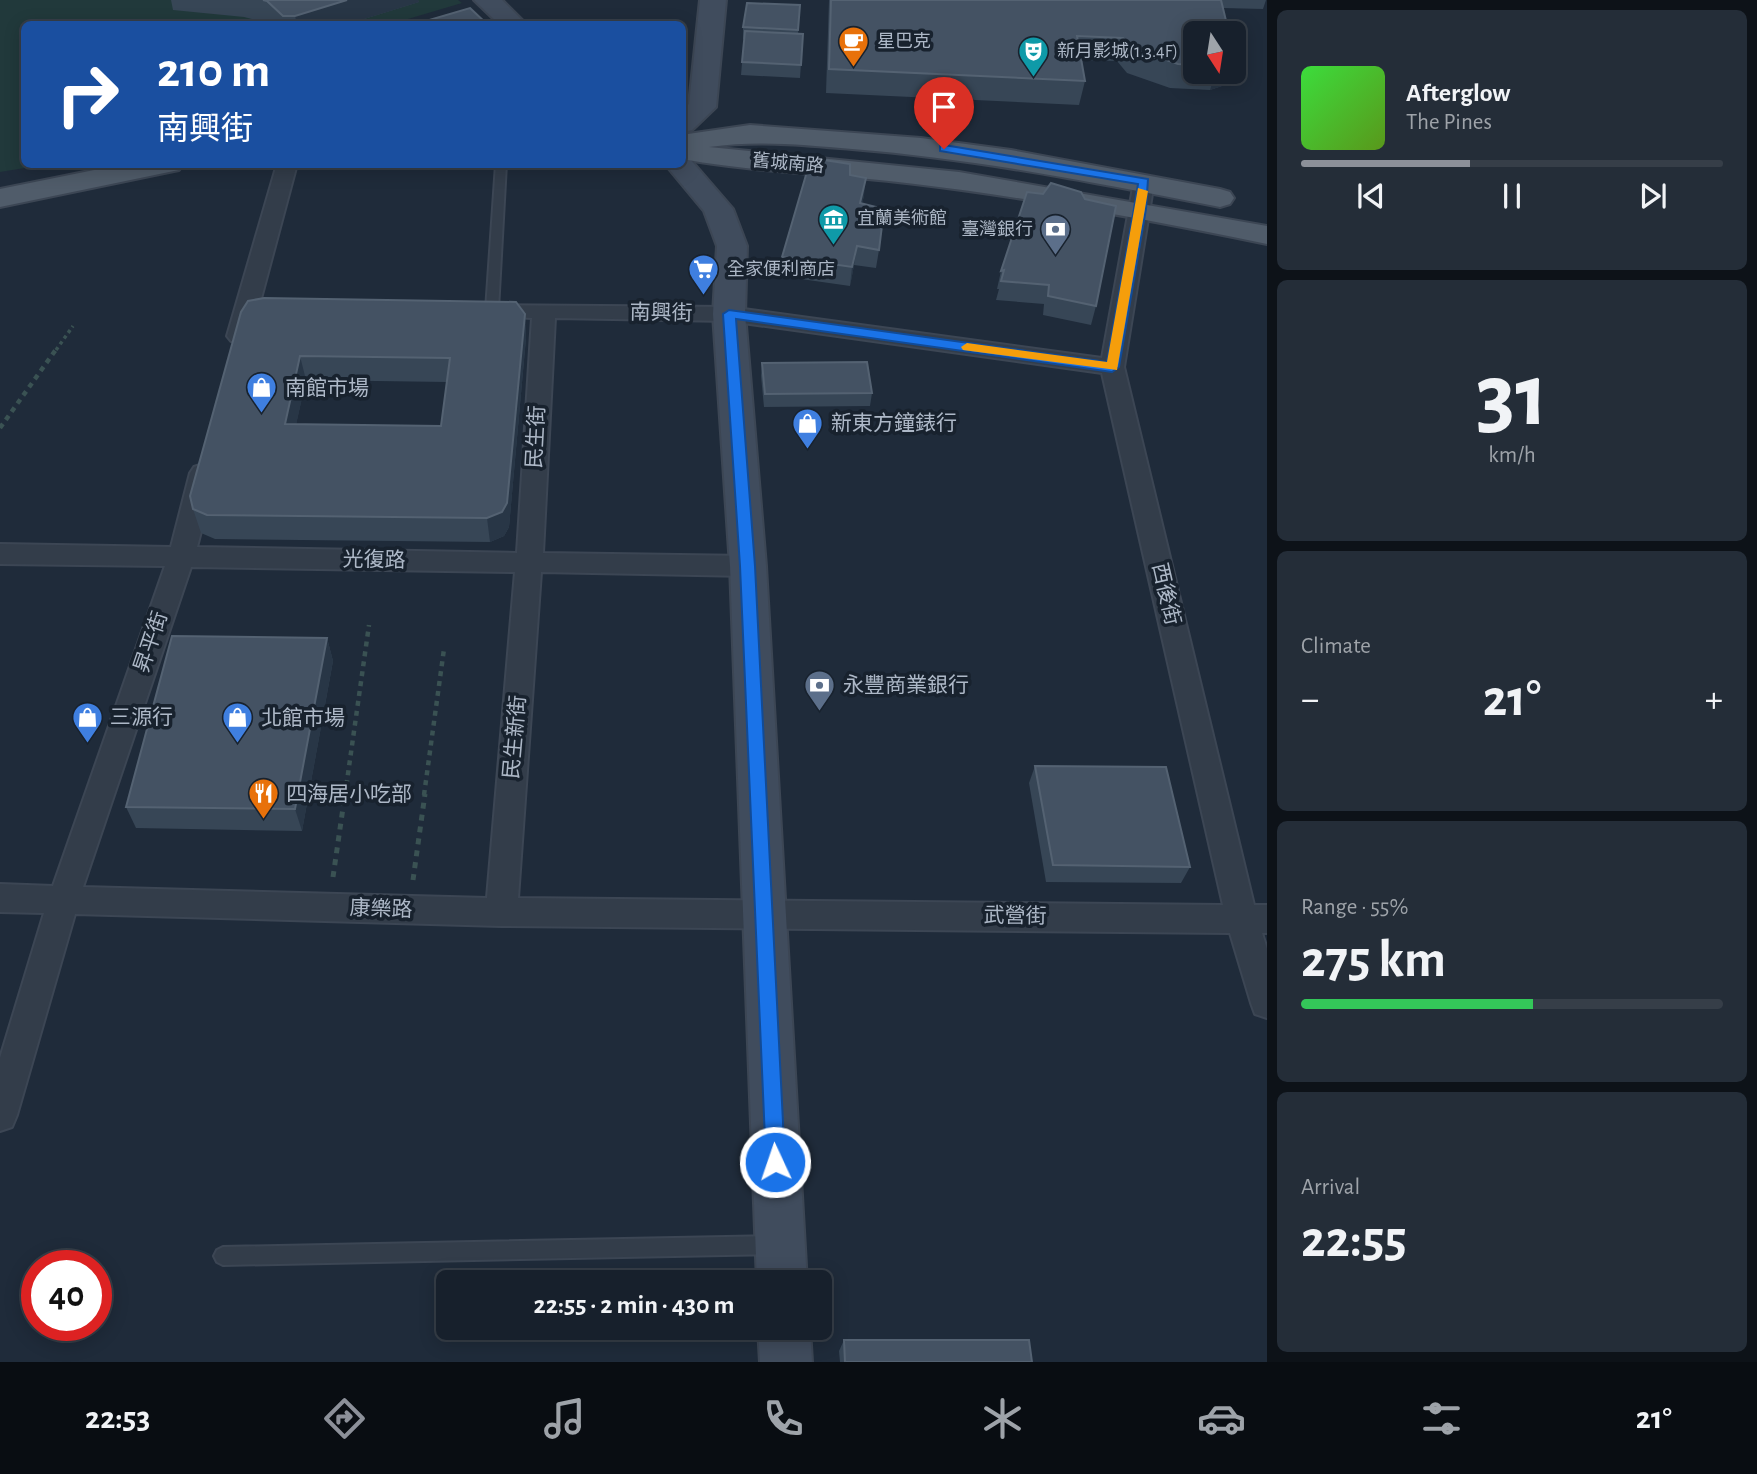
<!DOCTYPE html>
<html lang="en">
<head>
<meta charset="utf-8">
<style>
  body { margin:0; font-family:"Alegreya Sans","Noto Sans TC",sans-serif; background:#242d38; color:#f1f3f6; height:100vh; display:flex; flex-direction:column; font-size:26px; white-space:nowrap }
  * { box-sizing:border-box; margin:0 }
  p { font-size:23px; color:#9ea3a9 }
  .icon { flex:none; width:38px; height:38px; fill:none; stroke:currentColor; stroke-width:2; stroke-linecap:round; stroke-linejoin:round }
  .map { position:relative; flex:1; overflow:hidden }
  .drawer { display:flex; flex-direction:column; gap:10px; padding:10px; background:#0d1218; width:490px }
  .drawer>* { flex:none }
  .top-card { position:absolute; left:21px; top:21px; width:665px; height:147px; border-radius:10px; box-shadow:0 4px 18px #0003,0 0 0 2px #363e48; background:#1a4fa0; color:#fff; overflow:hidden }
  .needle { width:46px; rotate:168deg }
  .controls { position:absolute; left:1183px; top:21px; display:grid; gap:14px }
  .controls a { display:grid; place-items:center; width:63px; height:63px; border-radius:10px; background:#17202c; box-shadow:0 4px 18px #0003,0 0 0 2px #363e48; font-size:35px }
  .speed { position:absolute; left:21px; top:1250px; display:flex; gap:14px; font-size:35px; font-weight:700; text-align:center }
  .speed>* { display:grid; place-content:center; width:91px; height:91px; border-radius:50%; background:#17202c; box-shadow:0 4px 18px #0003,0 0 0 2px #363e48; line-height:1 }
  .speed .limit { border:10px solid #d22; background:#fff; color:#111 }
  .pin { position:absolute; display:grid; place-items:center; width:60px; height:60px; color:#fff; margin:-72px -30px; border-radius:50% 50% 50% 0; rotate:-45deg; box-shadow:0 0 7px #0007 }
  .pin .icon { rotate:45deg }
  .me { position:absolute; width:77px; margin:-38px; rotate:357deg; stroke-linejoin:round; filter:drop-shadow(0 0 5px #0008) }
  .turn { display:flex; align-items:center; gap:24px; height:147px; padding:0 21px; font-size:32px }
  .turn .icon { width:91px; height:91px; stroke-width:2.5 }
  .turn b { display:block; font-size:49px; line-height:60px }
  .big { font-size:52px; font-weight:600; line-height:1.1 }
  .drawer .widget { flex:1; display:flex; flex-direction:column; justify-content:center; gap:10px; min-width:0; padding:0 24px; border-radius:10px; background:#242d38 }
  .drawer .dial { align-items:center; gap:0 }
  .dial b { font-size:91px; line-height:1 }
  .song { display:flex; align-items:center; gap:21px }
  .cover { width:84px; height:84px; border-radius:10px; background:linear-gradient(135deg,hsl(120 70% 55%),hsl(90 70% 35%)) }
  .played { height:7px; border-radius:4px; background:linear-gradient(90deg,#8c9099 40%,#363e48 40%) }
  .keys { display:flex; justify-content:space-around; direction:ltr }
  .heat { display:flex; justify-content:space-between; align-items:center; font-size:38px; direction:ltr }
  .charge { height:10px; border-radius:5px; background:linear-gradient(90deg,#34c759 55%,#363e48 0) }
  .trip { position:absolute; left:436px; top:1270px; width:396px; height:70px; border-radius:10px; background:#17202c; box-shadow:0 4px 18px #0003,0 0 0 2px #363e48; font-weight:600; line-height:70px; text-align:center }
  .tabs { display:flex; height:112px; justify-content:space-around; align-items:center; background:#090d12; color:#9ea3a9 }
  .tabs .icon { width:49px; height:49px }
  .tabs .on { color:#8c9099 }
  .tabs b { font-size:32px; color:#f1f3f6 }
  main { display:flex; flex:1; min-height:0 }
  .map>svg:first-child { display:block }
  .green { fill:#21393b }
  .lines { fill:none; stroke-linecap:round; stroke-linejoin:round }
  .lane-casing { stroke:#3c4654; stroke-width:4 }
  .street-casing { stroke:#3c4654; stroke-width:4 }
  .secondary-casing { stroke:#3c4654; stroke-width:4 }
  .primary-casing { stroke:#3c4654; stroke-width:4 }
  .path-far2 { stroke:#3a5253; stroke-width:3.5; stroke-dasharray:3.5 3.5; stroke-linecap:butt }
  .path-far1 { stroke:#3a5253; stroke-width:4.5; stroke-dasharray:5 5; stroke-linecap:butt }
  .path { stroke:#3a5253; stroke-width:5; stroke-dasharray:6 6; stroke-linecap:butt }
  .lane { fill:#333d4a; fill-rule:evenodd }
  .street { fill:#333d4a; fill-rule:evenodd }
  .secondary { fill:#404c5d; fill-rule:evenodd }
  .primary { fill:#505c6a; fill-rule:evenodd }
  .wall { fill:#374656; fill-rule:evenodd }
  .shaded-wall { fill:#283646 }
  .building { fill:#445263; stroke:#546272; stroke-width:2; fill-rule:evenodd }
  .route { fill:#1a73e8; stroke:#114b97; stroke-width:2 }
  .slow { fill:#f59e0b }
  .labels { text-anchor:middle; dominant-baseline:central; stroke-width:7; stroke-linejoin:round; paint-order:stroke }
  .far-poi-label { font-size:18px; fill:#adb8c7; stroke:#18222e; text-anchor:start }
  .far-street-label { font-size:18px; fill:#adb8c7; stroke:#18222e }
  .street-label { font-size:21px; fill:#adb8c7; stroke:#18222e }
  .poi-label { font-size:21px; fill:#adb8c7; stroke:#18222e; text-anchor:start }
</style>
</head>
<body>
<main>
<div class="map">
<svg width="1267" height="1362" viewBox="0 0 1267 1362">
  <rect width="100%" height="100%" fill="#1f2b3a"/>
  <!-- green -->
  <path class="green" d="M0,0H458L462,3L391,24H24V164L43,165L0,172Z"/>
  <g class="lines">
    <defs>
      <g id="lane">
        <path d="M496,164H506L498,310L492,314L486,310Z"/>
        <path d="M775,1236L781,1239L784,1245L781,1251L775,1254L223,1265L217,1262L214,1256L217,1250L223,1247Z"/>
      </g>
      <g id="street">
        <path d="M277,164H297L251,336L247,341H231L227,336Z"/>
        <path d="M1144,176L1154,182L1124,367L1254,905H1267V933H1262L1267,949V1018L1255,1014L1251,1003L1230,933L501,926L75,914L17,1115L12,1127L0,1131V1058L44,913L0,912V884L53,886L165,566L0,564V544L171,547L190,473L194,467L203,464L212,467L216,473L197,547L517,553L532,318L478,315L475,310L478,305L729,307L1102,358L1134,182ZM555,318L729,321L1102,373L1223,905L518,898L541,572L748,576L757,573L761,566L757,559L748,556L543,553ZM191,567L515,572L487,898L83,887Z"/>
      </g>
      <g id="secondary">
        <path d="M474,0H502L526,24H499Z"/>
        <path d="M700,0H726L716,107L692,130L682,132V110L689,104Z"/>
        <path d="M682,156L689,158L733,209L747,246L745,314L766,566L807,1283H757L730,566L713,314L717,246L704,211L665,164H682Z"/>
        <path d="M758,1328H810L812,1362H760Z"/>
      </g>
      <g id="primary">
        <path d="M750,125L921,138L1011,150L1220,189L1230,192L1234,198L1230,204L1220,207C1098,183 977,159 852,149C804,145 758,140 709,147L959,172L1267,226V244C1150,220 1033,198 915,184C838,174 760,173 682,159V142H686L688,134Z"/>
        <path d="M124,164H183L179,170L169,172L0,207V189Z"/>
      </g>
    </defs>
    <!-- lane casing -->
    <use href="#lane" class="lane-casing"/>
    <!-- street casing -->
    <use href="#street" class="street-casing"/>
    <!-- secondary casing -->
    <use href="#secondary" class="secondary-casing"/>
    <!-- primary casing -->
    <use href="#primary" class="primary-casing"/>
    <!-- path-far2 -->
    <path class="path-far2" d="M56,350L73,326"/>
    <!-- path-far1 -->
    <g class="path-far1">
      <path d="M0,428L57,348"/>
      <path d="M345,795L369,625"/>
      <path d="M424,795L444,649"/>
    </g>
    <!-- path -->
    <g class="path">
      <path d="M333,877L345,794"/>
      <path d="M413,880L425,794"/>
    </g>
    <!-- lane -->
    <use href="#lane" class="lane"/>
    <!-- street -->
    <use href="#street" class="street"/>
    <!-- secondary -->
    <use href="#secondary" class="secondary"/>
    <!-- primary -->
    <use href="#primary" class="primary"/>
  </g>
  <!-- wall -->
  <g class="wall">
    <path d="M171,0H418L419,2L348,24H271L244,17L173,10Z"/>
    <path d="M829,0H1266L1263,9L1223,8L1195,33V72H1234L1231,78L1225,85L1210,90L1170,88L1127,73L1117,61L1081,60L1085,81L1079,105L826,93Z"/>
    <path d="M800,5L798,34H803L800,78L741,75L744,39H743V27Z"/>
    <path d="M822,170L850,175L864,196L862,203L879,250L876,268L854,265L850,286L780,276L782,257Z"/>
    <path d="M1027,192L1096,306L1091,325L1043,315L1044,304L996,300L999,289H997L1001,271Z"/>
    <path d="M241,312L525,314L526,338L509,527L504,536L490,542L215,539L201,533L193,509ZM306,380L447,382L441,426L296,424Z"/>
    <path d="M762,363L872,393L870,406L764,407L761,376Z"/>
    <path d="M327,638L333,661L302,831L136,828L126,807Z"/>
    <path d="M1035,766L1190,867L1181,883L1046,882L1029,783Z"/>
    <path d="M844,1340L1032,1362H840L839,1351Z"/>
  </g>
  <!-- shaded-wall -->
  <g class="shaded-wall">
    <path d="M347,0H418L419,2L348,24H297L295,16Z"/>
    <path d="M1239,54L1234,71V61Z"/>
    <path d="M1216,72H1234L1231,78L1225,85L1210,90Z"/>
    <path d="M866,178L864,196L857,221L860,203Z"/>
    <path d="M857,246L854,265L850,286L852,267Z"/>
    <path d="M525,314L526,338L509,527L504,536L490,542L487,518Z"/>
    <path d="M300,356L306,380L291,448L285,424Z"/>
    <path d="M327,638L333,661L302,831L295,809Z"/>
  </g>
  <!-- building -->
  <g class="building">
    <path d="M263,0H347L295,16H283L267,1Z"/>
    <path d="M831,0H1221L1229,33H1195V65L1178,64L1134,49L1123,38L1077,36L1085,81L829,69Z"/>
    <path d="M747,3L800,5L798,30L743,27Z"/>
    <path d="M470,8L487,24H421L419,23Z"/>
    <path d="M745,31L803,34L801,65L742,62Z"/>
    <path d="M1234,46L1239,54L1234,61Z"/>
    <path d="M824,160L850,164V175L866,178L860,203L884,209L879,250L857,246L852,267L782,257L808,168L822,170Z"/>
    <path d="M1051,183L1081,192L1085,199L1116,206L1096,306L1048,296L1049,285L1001,281L1004,270L1001,271L1027,192L1043,194Z"/>
    <path d="M264,298L516,302L525,314L507,503L502,512L487,518L207,515L193,509L190,496L241,312L248,301ZM300,356L450,358L441,426L285,424Z"/>
    <path d="M867,362L872,393L765,394L762,363Z"/>
    <path d="M172,636L327,638L295,809L126,807Z"/>
    <path d="M1035,766L1166,767L1190,867L1053,865Z"/>
    <path d="M844,1340H1029L1032,1362H845Z"/>
  </g>
  <!-- route -->
  <path class="route" d="M944,145L1148,179L1146,209L1119,367L1112,372L736,319L755,566L785,1162L782,1169L775,1172L768,1169L766,1162L740,566L723,314L729,310L1107,362L1134,209L1138,184L940,151V146Z"/>
  <!-- slow -->
  <path class="slow" d="M1138,188L1148,191L1117,370L963,350L961,347L967,343L1107,362Z"/>
  <!-- icons -->
  <defs>
    <symbol id="cafe-pin" viewBox="-11 -11 22 30"><path d="M0 17L-7.5 6A9.5 9.5 0 1 1 7.5 6Z" fill="#e8710a" stroke="#18222e"/><path d="M-5.5-4.5H6V0H3Q3 3.5 0 3.5H-2.5Q-5.5 3.5-5.5 0ZM3-3.2v2h1.7v-2ZM-6 4.5H4V6H-6Z" fill="#fff"/></symbol>
    <symbol id="theatre-pin" viewBox="-11 -11 22 30"><path d="M0 17L-7.5 6A9.5 9.5 0 1 1 7.5 6Z" fill="#0f9aa8" stroke="#18222e"/><path d="M-5-5.5Q0-4 5-5.5V0Q5 5 0 6Q-5 5-5 0ZM-3.3-2.5H-1v1.5H-3.3ZM1-2.5H3.3v1.5H1ZM-2.8 1Q0 5.5 2.8 1Z" fill="#fff"/></symbol>
    <symbol id="museum-pin" viewBox="-11 -11 22 30"><path d="M0 17L-7.5 6A9.5 9.5 0 1 1 7.5 6Z" fill="#0f9aa8" stroke="#18222e"/><path d="M0-6L6-3V-2H-6V-3ZM-5-1h2V3h-2ZM-1-1h2V3h-2ZM3-1h2V3H3ZM-6 4H6V6H-6Z" fill="#fff"/></symbol>
    <symbol id="bank-pin" viewBox="-11 -11 22 30"><path d="M0 17L-7.5 6A9.5 9.5 0 1 1 7.5 6Z" fill="#5c6f8a" stroke="#18222e"/><path d="M-6-4H6V4H-6ZM0-2.3a2.3 2.3 0 1 0 0 4.6a2.3 2.3 0 1 0 0-4.6Z" fill="#fff"/></symbol>
    <symbol id="supermarket-pin" viewBox="-11 -11 22 30"><path d="M0 17L-7.5 6A9.5 9.5 0 1 1 7.5 6Z" fill="#3f7fe0" stroke="#18222e"/><path d="M-6-5.5h2.5l.6 2H6L4.5 2H-2.5L-4.4-4H-6ZM-1.5 3.2a1.3 1.3 0 1 0 .1 0ZM3 3.2a1.3 1.3 0 1 0 .1 0Z" fill="#fff"/></symbol>
    <symbol id="shop-pin" viewBox="-11 -11 22 30"><path d="M0 17L-7.5 6A9.5 9.5 0 1 1 7.5 6Z" fill="#3f7fe0" stroke="#18222e"/><path d="M-5-2.5h2.3a2.7 3.5 0 0 1 5.4 0H5L5.5 6h-11ZM-1.5-2.5h3a1.5 2.3 0 0 0-3 0Z" fill="#fff"/></symbol>
    <symbol id="restaurant-pin" viewBox="-11 -11 22 30"><path d="M0 17L-7.5 6A9.5 9.5 0 1 1 7.5 6Z" fill="#e8710a" stroke="#18222e"/><path d="M-5-6h1v4h1v-4h1v4h1v-4h1v5L-1.5 .5V6h-2V.5L-5-1ZM5-6V6H3V1.5H1.5Q1.5-4 5-6Z" fill="#fff"/></symbol>
  </defs>
  <g fill-rule="evenodd">
    <use href="#cafe-pin" x="836" y="24" width="35" height="47"/>
    <use href="#theatre-pin" x="1016" y="34" width="35" height="47"/>
    <use href="#museum-pin" x="816" y="202" width="35" height="47"/>
    <use href="#bank-pin" x="1038" y="212" width="35" height="47"/>
    <use href="#supermarket-pin" x="686" y="252" width="35" height="47"/>
    <use href="#shop-pin" x="244" y="370" width="35" height="47"/>
    <use href="#shop-pin" x="790" y="406" width="35" height="47"/>
    <use href="#bank-pin" x="802" y="668" width="35" height="47"/>
    <use href="#shop-pin" x="70" y="700" width="35" height="47"/>
    <use href="#shop-pin" x="220" y="700" width="35" height="47"/>
    <use href="#restaurant-pin" x="246" y="776" width="35" height="47"/>
  </g>
  <g class="labels">
    <!-- far-poi labels -->
    <g class="far-poi-label">
      <text x="877" y="42">星巴克</text>
      <text x="1057" y="52">新月影城(1.3.4F)</text>
      <text x="857" y="219">宜蘭美術館</text>
      <text x="1033" y="230" text-anchor="end">臺灣銀行</text>
      <text x="727" y="270">全家便利商店</text>
    </g>
    <!-- far-street labels -->
    <g class="far-street-label">
      <text transform="translate(788 164) rotate(5)">舊城南路</text>
    </g>
    <!-- street labels -->
    <g class="street-label">
      <text transform="translate(661 313) rotate(1)">南興街</text>
      <text transform="translate(536 437) rotate(-87)">民生街</text>
      <text transform="translate(374 560) rotate(1)">光復路</text>
      <text transform="translate(1166 594) rotate(77)">西後街</text>
      <text transform="translate(151 642) rotate(-71)">昇平街</text>
      <text transform="translate(515 737) rotate(-85)">民生新街</text>
      <text transform="translate(381 909) rotate(2)">康樂路</text>
      <text transform="translate(1015 916) rotate(1)">武營街</text>
    </g>
    <!-- poi labels -->
    <g class="poi-label">
      <text x="285" y="388">南館市場</text>
      <text x="831" y="423">新東方鐘錶行</text>
      <text x="843" y="685">永豐商業銀行</text>
      <text x="110" y="717">三源行</text>
      <text x="261" y="718">北館市場</text>
      <text x="286" y="794">四海居小吃部</text>
    </g>
  </g>
</svg>
<div class="controls">
<a><svg class="needle" viewBox="-14 -14 28 28"><path d="M0-13l5 13h-10z" fill="#e53935"/><path d="M0 13l5-13h-10z" fill="#9ea3a9"/></svg></a>
</div>
<div class="speed"><div class="limit">40</div></div>
<div class="pin" style="left:944px;top:149px;background:#d93025"><svg class="icon" aria-label="arrive" viewBox="0 0 24 24"><path d="M6 21V4h12l-3 4 3 4H6"/></svg></div>
<svg class="me" style="left:775px;top:1162px" viewBox="-20 -20 40 40"><circle r="17" fill="#1a73e8" stroke="#fff" stroke-width="3"/><path d="M0-11L8 9 0 5-8 9z" fill="#fff"/></svg>
<div class="trip">22:55 · 2 min · 430 m</div>
<div class="top-card">
<div class="turn"><svg class="icon" aria-label="right" viewBox="0 0 24 24"><path d="M7 20v-9h11M14 6l5 5-5 5"/></svg><div><b>210 m</b>南興街</div></div>
</div>
</div>
<section class="drawer">
<div class="widget">
<div class="song"><i class="cover"></i><div><b>Afterglow</b><p>The Pines</p></div></div>
<div class="played"></div>
<div class="keys"><svg class="icon" aria-label="previous" viewBox="0 0 24 24"><path d="M18 5L8 12l10 7zM5 5v14"/></svg><svg class="icon" aria-label="pause" viewBox="0 0 24 24"><path d="M8 5v14M16 5v14"/></svg><svg class="icon" aria-label="next" viewBox="0 0 24 24"><path d="M6 5l10 7-10 7zM19 5v14"/></svg></div>
</div>
<div class="widget dial"><b>31</b><p>km/h</p></div>
<div class="widget"><p>Climate</p>
<div class="heat"><a>−</a><b class="big">21°</b><a>+</a></div>
</div>
<div class="widget"><p>Range · 55%</p><b class="big">275 km</b><div class="charge"></div></div>
<div class="widget"><p>Arrival</p><b class="big">22:55</b></div>
</section>
</main>
<nav class="tabs">
<b>22:53</b>
<svg class="icon on" aria-label="directions" viewBox="0 0 24 24"><path d="M12 3l9 9-9 9-9-9zM9 14v-3h6M13 9l2 2-2 2"/></svg>
<svg class="icon" aria-label="music" viewBox="0 0 24 24"><path d="M9 18V5l10-2v13"/><circle cx="6" cy="18" r="3"/><circle cx="16" cy="16" r="3"/></svg>
<svg class="icon" aria-label="phone" viewBox="0 0 24 24"><path d="M5 4h4l2 5-3 2q2 4 5 5l2-3 5 2v4C11 20 4 13 5 4z"/></svg>
<svg class="icon" aria-label="climate" viewBox="0 0 24 24"><path d="M12 3v18M4 7l16 10M4 17L20 7"/></svg>
<svg class="icon" aria-label="car" viewBox="0 0 24 24"><path d="M5 17H2v-5l4-1 3-4h7l3 4 3 1v5h-3M9 17h6M6 11h13"/><circle cx="7" cy="17" r="2"/><circle cx="17" cy="17" r="2"/></svg>
<svg class="icon" aria-label="filters" viewBox="0 0 24 24"><path d="M4 7h16M4 17h16"/><circle cx="9" cy="7" r="2"/><circle cx="15" cy="17" r="2"/></svg>
<b>21°</b>
</nav>
</body>
</html>
